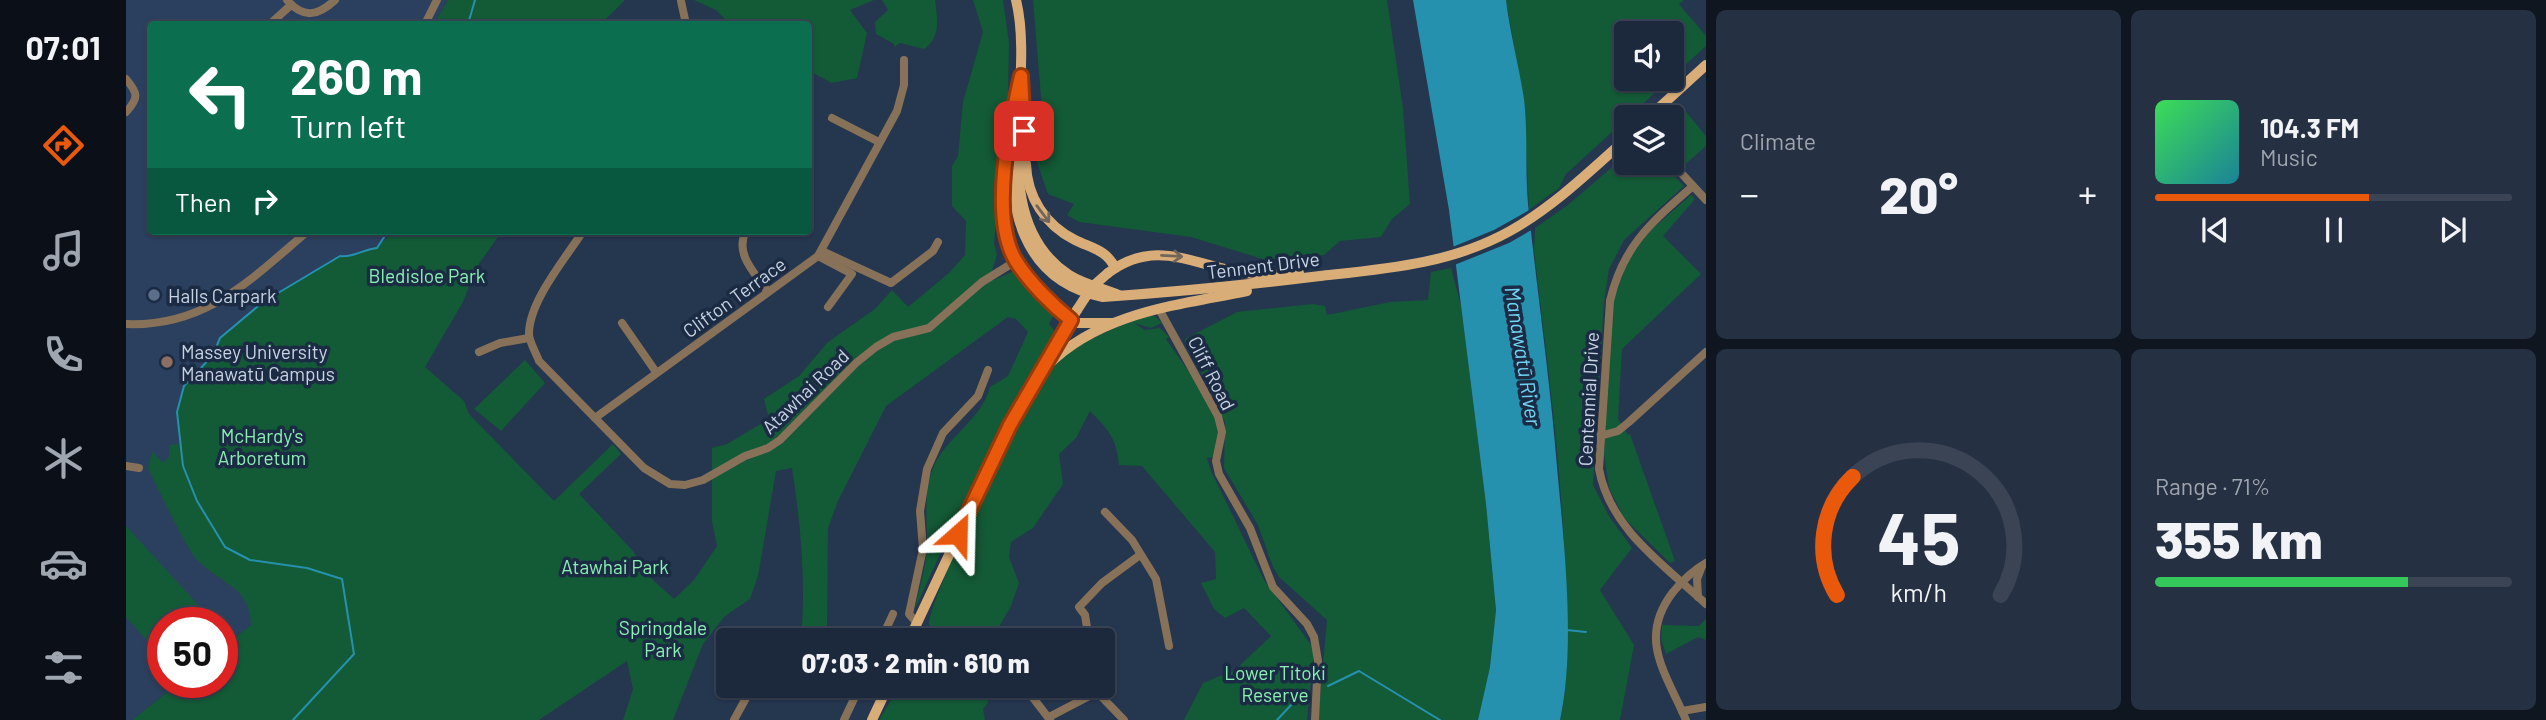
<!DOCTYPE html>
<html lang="en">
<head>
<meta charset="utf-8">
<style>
  body { margin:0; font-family:Barlow,sans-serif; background:#253042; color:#f1f3f6; height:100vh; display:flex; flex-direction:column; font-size:26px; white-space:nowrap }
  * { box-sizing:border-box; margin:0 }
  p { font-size:23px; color:#a0a6af }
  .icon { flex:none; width:38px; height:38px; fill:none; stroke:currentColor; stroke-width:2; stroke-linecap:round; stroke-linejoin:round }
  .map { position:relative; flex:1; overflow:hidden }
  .sheet { display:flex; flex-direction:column; gap:10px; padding:10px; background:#0f1620; width:840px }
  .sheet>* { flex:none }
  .banner { position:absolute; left:21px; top:21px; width:665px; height:214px; border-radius:7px; box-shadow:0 2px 5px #0004,0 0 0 2px #3a4455; background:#0b6e4f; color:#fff; overflow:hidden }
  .controls { position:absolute; left:1488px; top:21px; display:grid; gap:14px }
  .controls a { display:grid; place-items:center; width:70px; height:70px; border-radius:7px; background:#1c283b; box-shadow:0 2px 5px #0004,0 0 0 2px #3a4455; font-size:35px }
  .speed { position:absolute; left:21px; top:607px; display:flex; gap:14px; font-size:35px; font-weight:700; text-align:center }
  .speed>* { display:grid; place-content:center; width:91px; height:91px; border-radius:50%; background:#1c283b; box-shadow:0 2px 5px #0004,0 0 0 2px #3a4455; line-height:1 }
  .speed .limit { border:10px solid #d22; background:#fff; color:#111 }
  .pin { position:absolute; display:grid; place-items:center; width:60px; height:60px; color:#fff; margin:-30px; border-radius:14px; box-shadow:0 4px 10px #0006 }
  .me { position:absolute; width:77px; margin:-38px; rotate:25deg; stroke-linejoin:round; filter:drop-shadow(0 0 5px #0008) }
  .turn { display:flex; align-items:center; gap:24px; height:147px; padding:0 28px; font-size:32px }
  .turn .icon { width:91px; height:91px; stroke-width:2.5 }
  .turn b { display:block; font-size:49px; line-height:60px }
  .then { display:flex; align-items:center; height:66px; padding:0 28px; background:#0003; gap:14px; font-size:26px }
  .big { font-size:52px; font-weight:800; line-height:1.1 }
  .sheet .card { flex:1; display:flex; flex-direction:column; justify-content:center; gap:10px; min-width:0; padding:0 24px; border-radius:10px; background:#253042 }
  .sheet .dial { align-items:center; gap:0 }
  .dial svg { height:182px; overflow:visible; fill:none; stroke:#3a4455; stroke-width:7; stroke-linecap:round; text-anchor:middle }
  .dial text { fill:#f1f3f6; stroke:none }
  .song { display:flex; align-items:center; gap:21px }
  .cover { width:84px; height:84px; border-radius:10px; background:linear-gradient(135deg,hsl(130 70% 55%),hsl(190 70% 35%)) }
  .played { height:7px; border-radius:4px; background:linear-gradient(90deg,#ea580c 60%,#3a4455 60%) }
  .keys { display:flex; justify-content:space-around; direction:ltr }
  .heat { display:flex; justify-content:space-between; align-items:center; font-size:38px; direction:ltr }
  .charge { height:10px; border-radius:5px; background:linear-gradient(90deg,#34c759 71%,#3a4455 0) }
  .sheet .tiles { flex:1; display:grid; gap:10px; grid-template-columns:repeat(2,1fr) }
  .trip { position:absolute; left:590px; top:628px; width:399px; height:70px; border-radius:7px; background:#1c283b; box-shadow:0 2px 5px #0004,0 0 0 2px #3a4455; font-weight:800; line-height:70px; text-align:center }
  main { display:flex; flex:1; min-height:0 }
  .menu { display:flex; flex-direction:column; width:126px; justify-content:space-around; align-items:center; background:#0b1018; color:#a0a6af }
  .menu .icon { width:49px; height:49px }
  .menu .on { color:#ea580c }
  .menu b { font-size:32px; color:#f1f3f6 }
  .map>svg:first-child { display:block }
  .built { fill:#2b405f }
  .green { fill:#135a36 }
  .water { fill:#2691ae }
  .pier { fill:#25364f }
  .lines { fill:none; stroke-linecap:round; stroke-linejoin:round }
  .stream { stroke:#2691ae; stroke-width:2 }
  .minor { stroke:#877259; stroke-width:8 }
  .major { stroke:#d9ad78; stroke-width:10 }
  .major-bridge { stroke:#d9ad78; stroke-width:10 }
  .oneway { stroke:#71665b }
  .route-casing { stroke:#983908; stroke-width:18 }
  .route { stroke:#ea580c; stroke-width:12 }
  .service-dot { fill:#5c6f8a; stroke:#1c2b44; stroke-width:2.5 }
  .education-dot { fill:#8d6e63; stroke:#1c2b44; stroke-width:2.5 }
  .labels { text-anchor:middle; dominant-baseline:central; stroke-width:7; stroke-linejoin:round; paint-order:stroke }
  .street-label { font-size:19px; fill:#c8d3e3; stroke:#1c2b44 }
  .park-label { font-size:19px; fill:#8af1b2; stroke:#1c2b44 }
  .poi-label { font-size:19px; fill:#c8d3e3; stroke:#1c2b44; text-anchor:start }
  .water-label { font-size:21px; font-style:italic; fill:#70d6f6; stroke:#1c2b44 }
</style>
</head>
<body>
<main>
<nav class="menu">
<b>07:01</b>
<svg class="icon on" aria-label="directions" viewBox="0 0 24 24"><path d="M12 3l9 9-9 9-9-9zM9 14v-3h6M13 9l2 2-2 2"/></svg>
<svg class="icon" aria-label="music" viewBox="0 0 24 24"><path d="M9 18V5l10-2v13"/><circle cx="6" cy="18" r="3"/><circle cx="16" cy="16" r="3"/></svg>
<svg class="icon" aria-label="phone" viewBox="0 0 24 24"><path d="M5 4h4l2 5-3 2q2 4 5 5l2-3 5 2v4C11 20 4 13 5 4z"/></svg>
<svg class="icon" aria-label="climate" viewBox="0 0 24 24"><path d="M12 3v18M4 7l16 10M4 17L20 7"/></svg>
<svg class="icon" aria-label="car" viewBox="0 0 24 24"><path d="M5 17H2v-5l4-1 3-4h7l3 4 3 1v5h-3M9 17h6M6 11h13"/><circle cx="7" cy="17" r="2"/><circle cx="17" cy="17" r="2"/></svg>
<svg class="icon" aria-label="filters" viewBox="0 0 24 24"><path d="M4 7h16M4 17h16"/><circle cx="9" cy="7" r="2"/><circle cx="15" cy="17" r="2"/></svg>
</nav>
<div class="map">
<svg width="1580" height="720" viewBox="0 0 1580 720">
  <rect width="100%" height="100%" fill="#25364f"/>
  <!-- built -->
  <path class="built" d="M0,0H322L308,24H24V231H256L260,239L251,248L239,249L222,257L214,256L137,302L94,338L87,355L75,369L51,412L57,466L125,607V625L96,648V623H37V682L53,683L6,720H0Z"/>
  <!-- green -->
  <g class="green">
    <path d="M322,0H499L475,24H308Z"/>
    <path d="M568,0H748L724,10L741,33L731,78L706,83L683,71L682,24H604L590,10Z"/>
    <path d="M756,0H809C811,17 816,37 798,49L774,43L768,47V44L750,34L749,22L762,10Z"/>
    <path d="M847,0H877L883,43L882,94L868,243L871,255L864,276L868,280L888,271L895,275L928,314L923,324L929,331L849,478L789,609C793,587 802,563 801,540C801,515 798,495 806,471C818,437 855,422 864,387L882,376L902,332L890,319L882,317L760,406L712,501L702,528L701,627L695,640H675C680,583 675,526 666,468L650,471L632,576L624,599L599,616L577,644L547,720H497L507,689L501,661L413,720H6L53,683L96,682V648L125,625C124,586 96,585 72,561C60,548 31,487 22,468L26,451L37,463L43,457V445L55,444L51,412L58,386L87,355L94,338L137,302L214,256C229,258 251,248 261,238L257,231H376L350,268L337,302L299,367L338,401L343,414L428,501L487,444L495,454L453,494L508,552L516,570L548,599L568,580L591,546L586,521V448L601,444L643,419L638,399L673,376L702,342L749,309L766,290L782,307L823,273L839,255L840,221L826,206V166L832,156L837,102L857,32Z"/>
    <path d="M907,0H1261L1277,108L1284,204L1266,219L1255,237L1214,241L1198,255L1143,261L1065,237L953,222L941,215L948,204L922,194L909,157L916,109Z"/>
    <path d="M1380,0H1558L1553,4L1580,36V46L1545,78V33H1500V79H1544L1440,174L1433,188L1403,210L1398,103Z"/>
    <path d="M1556,107L1580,136V146L1556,167L1545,155V117Z"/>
    <path d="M1500,155V163H1536L1558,186L1498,240L1483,269L1478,302L1467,485L1483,516L1506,548L1474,590L1508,645L1494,720H1434C1443,683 1440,646 1440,608C1439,489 1422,369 1408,251L1409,228L1442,205Z"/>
    <path d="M1565,195L1569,199L1537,236L1575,274L1496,349L1492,419L1502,435L1504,434L1549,561L1544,563L1498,518L1483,488L1478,454L1482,369L1487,300L1504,256L1526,229Z"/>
    <path d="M1325,268L1335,306L1360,504L1370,610L1364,667L1352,720H1192L1201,620L1153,577L1147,567L1132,525L1098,468L1099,422L1059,339L1111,312L1187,304L1199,306L1201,315L1264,302L1302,300L1305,272Z"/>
    <path d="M1021,316H1029L1036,323L1025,328L1008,323L1019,330L1034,328L1043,337L1040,339C1055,362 1093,407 1092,435C1091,442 1089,450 1088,457L1081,458L1085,471L1138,580L1188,649L1181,720H1058L1077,683L1109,670L1145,636L1118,608L1099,618L1088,609L1075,583L1090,579L1089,552L1016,466L993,465C991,439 982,429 964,411L950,438L933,454L937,484L907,528L885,542L883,557L893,583L885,606L868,636L853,626L846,640H834L803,625C800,603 904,392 924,370C949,342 986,329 1021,316Z"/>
    <path d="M399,360L419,383L375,431L348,409Z"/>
    <path d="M0,526L75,608L59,623H37V643L30,650L0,617Z"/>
    <path d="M1580,619V640L1572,637L1540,654L1535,639L1536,625L1573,626Z"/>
    <path d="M774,686H860L862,703L857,709L859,720H753Z"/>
  </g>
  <!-- water -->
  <path class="water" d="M1287,0H1380C1384,33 1393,66 1398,99C1402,134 1399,168 1402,204C1411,291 1424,379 1431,467C1438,543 1450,647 1434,720H1352L1364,667L1370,610L1360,504L1323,210Z"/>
  <!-- pier -->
  <path class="pier" d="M1407,208L1409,228L1383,243L1326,266L1324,248L1368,230Z"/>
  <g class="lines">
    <!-- stream -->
    <g class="stream">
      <path d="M342,24L349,0"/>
      <path d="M1440,630L1460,632"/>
      <path d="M1202,686L1233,671L1314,720"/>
      <path d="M167,720L228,654L216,579L181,568L124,560L99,547L71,501L57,466L51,412L58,386L87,355L94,338L137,302L214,256C227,258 238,249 251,248L262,231"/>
      <path d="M1151,720L1167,703L1182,696"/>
    </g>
    <!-- minor -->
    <g class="minor">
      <path d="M161,0C177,19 192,16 209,0"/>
      <path d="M555,1L560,24"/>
      <path d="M144,24L165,5"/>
      <path d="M299,24L311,0"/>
      <path d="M0,79C12,93 13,98 0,112"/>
      <path d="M706,118L753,142"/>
      <path d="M1545,162L1580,200"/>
      <path d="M1567,186C1526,222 1497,245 1484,301L1473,469C1484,529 1537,564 1580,604"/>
      <path d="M457,231C440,258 402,302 403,335C404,343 410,353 413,361L518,468L544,484L559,485L577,480L619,456L642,448L654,440L730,363L750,347L767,337L803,328L856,282L890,261"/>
      <path d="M620,231C608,254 629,273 642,292"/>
      <path d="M696,251L765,283L807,251L812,242"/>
      <path d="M692,256L726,274L702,307"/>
      <path d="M1033,309L1092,416L1096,432L1090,461L1093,474L1124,528L1147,587L1181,624L1188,637L1192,661L1189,720"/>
      <path d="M496,323L530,372"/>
      <path d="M0,324C81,327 125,279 182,231"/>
      <path d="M353,352L374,343L403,338"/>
      <path d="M469,418L692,256L771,111L778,85V60"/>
      <path d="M1474,436L1492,431L1503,422L1580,352"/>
      <path d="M0,466L13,468"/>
      <path d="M979,512L1006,540L1030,579L1043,646"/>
      <path d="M1572,597L1571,579L1576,566"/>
      <path d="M791,623L783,614L797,549L794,511L801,469L817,433L852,396L862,370"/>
      <path d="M788,629L814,640"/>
      <path d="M755,640L767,614"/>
      <path d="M963,640L959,615L953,607L976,583L1014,555"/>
      <path d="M898,686L924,720"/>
      <path d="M970,686L971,692L998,720"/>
      <path d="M1556,711L1580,707"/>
      <path d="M923,717L971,692"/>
      <path d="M608,720L620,698"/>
      <path d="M718,720L734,686"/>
      <path d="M1560,720C1540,673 1511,639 1547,592C1557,580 1566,571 1580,563"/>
    </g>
    <!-- major -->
    <g class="major">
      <path d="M890,0C911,84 856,218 943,275C959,285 976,288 993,295"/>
      <path d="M1523,117L1580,65"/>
      <path d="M892,135C877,205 897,281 977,297C1049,292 1121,285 1194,276C1259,269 1325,264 1384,231C1427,207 1463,172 1500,139"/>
      <path d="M882,155L889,104"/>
      <path d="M900,164C901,197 919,225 949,240C965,248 981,250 989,268"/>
      <path d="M880,180L879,228L890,261L933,310L949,323H986"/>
      <path d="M982,273C1029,238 1065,264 1113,272C1133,276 1153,274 1173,273"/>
      <path d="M922,365C975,312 1053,305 1121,291"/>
      <path d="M783,640L884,425L951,310"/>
      <path d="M746,720L762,686"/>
    </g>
    <!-- major-bridge -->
    <path class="major-bridge" d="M951,310L966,287L982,273"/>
  </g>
  <!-- one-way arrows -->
  <defs><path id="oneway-shaft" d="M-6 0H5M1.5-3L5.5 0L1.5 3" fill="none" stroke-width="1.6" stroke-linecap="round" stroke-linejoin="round" transform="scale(1.75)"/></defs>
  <g class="oneway">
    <use href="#oneway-shaft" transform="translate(917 214) rotate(53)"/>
    <use href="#oneway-shaft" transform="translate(1046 256) rotate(3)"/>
  </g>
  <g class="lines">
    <defs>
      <path id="route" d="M832,534L884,425L945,320C926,305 903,282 890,261C863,217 884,124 895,76L898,131"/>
    </defs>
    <!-- route casing -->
    <use href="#route" class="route-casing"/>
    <!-- route -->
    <use href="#route" class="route"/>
  </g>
  <!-- markers -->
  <circle class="service-dot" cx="28" cy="295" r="7"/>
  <circle class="education-dot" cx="41" cy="362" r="7"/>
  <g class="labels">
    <!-- street labels -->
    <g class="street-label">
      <text transform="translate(1137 265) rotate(-7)">Tennent Drive</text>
      <text transform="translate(608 297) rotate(-36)">Clifton Terrace</text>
      <text transform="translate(1086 373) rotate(63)">Cliff Road</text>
      <text transform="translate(679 391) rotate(-44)">Atawhai Road</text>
      <text transform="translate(1462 399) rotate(-87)">Centennial Drive</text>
    </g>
    <!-- park labels -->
    <g class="park-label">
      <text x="301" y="275">Bledisloe Park</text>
      <text x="136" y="435">McHardy's<tspan x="136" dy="22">Arboretum</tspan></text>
      <text x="489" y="566">Atawhai Park</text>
      <text x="537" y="627">Springdale<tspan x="537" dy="22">Park</tspan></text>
      <text x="1149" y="672">Lower Titoki<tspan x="1149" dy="22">Reserve</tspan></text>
    </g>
    <!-- poi labels -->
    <g class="poi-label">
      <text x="42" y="295">Halls Carpark</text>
      <text x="55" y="351">Massey University<tspan x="55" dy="22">Manawatū Campus</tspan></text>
    </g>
    <!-- water labels -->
    <g class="water-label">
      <text transform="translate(1398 356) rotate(81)">Manawatū River</text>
    </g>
  </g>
</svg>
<div class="controls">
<a><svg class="icon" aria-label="sound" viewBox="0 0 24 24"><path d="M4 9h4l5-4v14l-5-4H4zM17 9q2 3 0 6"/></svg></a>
<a><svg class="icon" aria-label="layers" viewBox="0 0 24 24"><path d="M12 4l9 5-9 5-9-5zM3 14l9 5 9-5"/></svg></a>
</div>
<div class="speed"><div class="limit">50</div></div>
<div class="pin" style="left:898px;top:131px;background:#d93025"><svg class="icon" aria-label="arrive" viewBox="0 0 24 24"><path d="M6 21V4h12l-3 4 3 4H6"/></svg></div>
<svg class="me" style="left:832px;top:534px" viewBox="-20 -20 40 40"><path d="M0-17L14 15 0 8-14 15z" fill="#ea580c" stroke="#fff" stroke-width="4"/></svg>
<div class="trip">07:03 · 2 min · 610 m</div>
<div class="banner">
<div class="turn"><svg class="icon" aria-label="left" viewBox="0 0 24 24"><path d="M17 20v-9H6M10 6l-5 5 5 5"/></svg><div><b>260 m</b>Turn left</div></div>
<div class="then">Then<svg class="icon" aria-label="right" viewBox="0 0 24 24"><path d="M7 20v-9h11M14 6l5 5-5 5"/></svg></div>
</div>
</div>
<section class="sheet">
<div class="tiles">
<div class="card"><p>Climate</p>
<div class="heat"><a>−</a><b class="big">20°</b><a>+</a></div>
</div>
<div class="card">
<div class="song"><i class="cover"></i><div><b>104.3 FM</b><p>Music</p></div></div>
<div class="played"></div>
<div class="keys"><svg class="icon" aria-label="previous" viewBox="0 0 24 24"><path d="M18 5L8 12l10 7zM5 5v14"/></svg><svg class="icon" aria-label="pause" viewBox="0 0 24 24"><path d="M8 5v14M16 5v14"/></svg><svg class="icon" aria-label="next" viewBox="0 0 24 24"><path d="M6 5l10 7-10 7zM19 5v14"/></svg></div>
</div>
<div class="card dial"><svg viewBox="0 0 100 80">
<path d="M14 69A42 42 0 1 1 86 69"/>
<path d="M14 69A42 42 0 0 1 21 17" stroke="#ea580c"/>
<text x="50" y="56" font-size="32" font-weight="700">45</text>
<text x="50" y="72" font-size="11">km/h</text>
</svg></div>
<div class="card"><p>Range · 71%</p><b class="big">355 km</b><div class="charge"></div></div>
</div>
</section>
</main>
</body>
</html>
